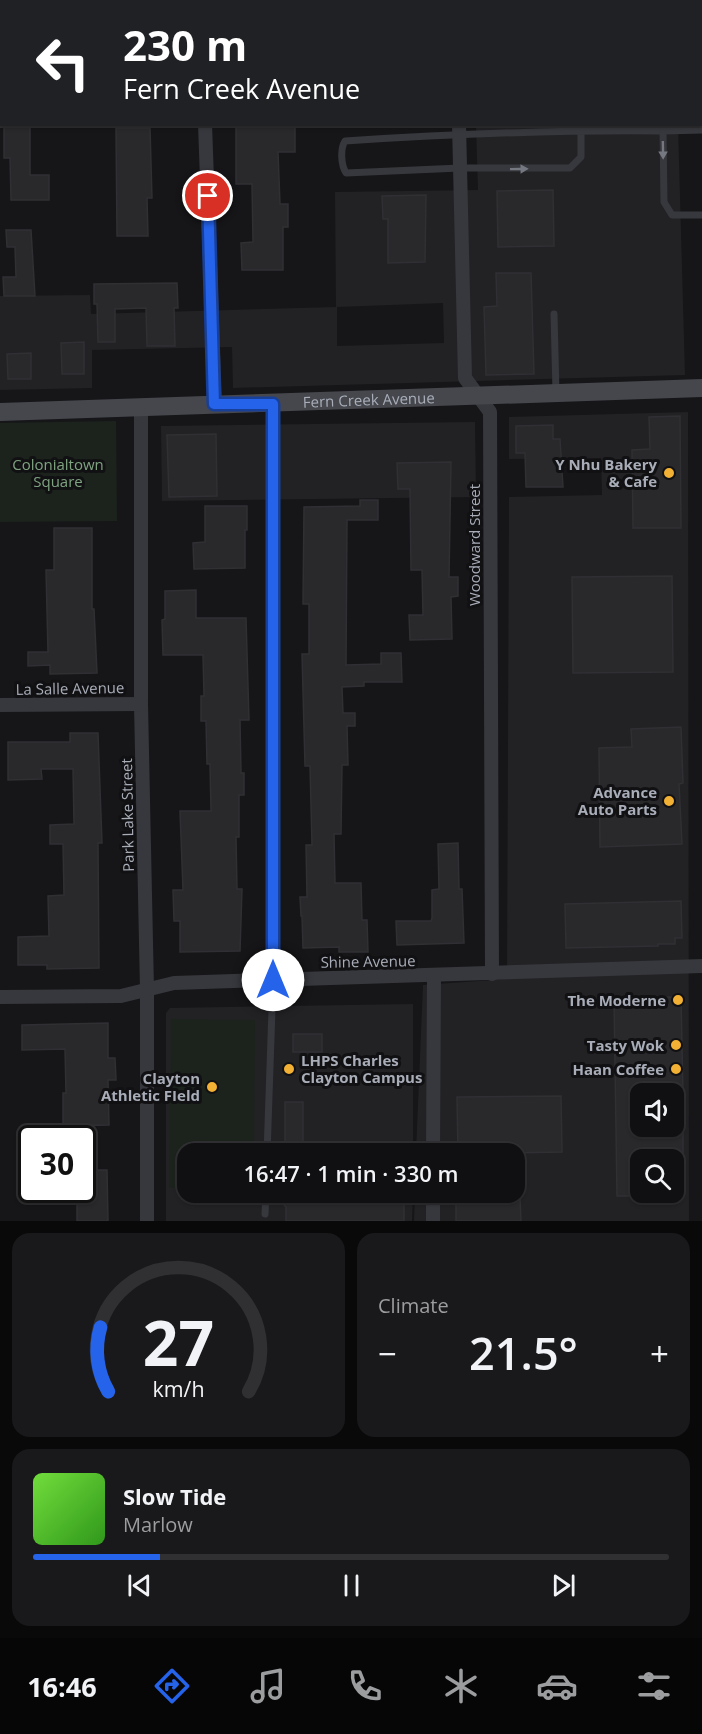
<!DOCTYPE html>
<html lang="en">
<head>
<meta charset="utf-8">
<style>
  body { margin:0; font-family:"Open Sans",sans-serif; background:#19191b; color:#f1f3f6; height:100vh; display:flex; flex-direction:column; font-size:22px; white-space:nowrap }
  * { box-sizing:border-box; margin:0 }
  p { font-size:20px; color:#9c9d9f }
  .icon { flex:none; width:33px; height:33px; fill:none; stroke:currentColor; stroke-width:2; stroke-linecap:round; stroke-linejoin:round }
  .map { position:relative; height:1221px; overflow:hidden }
  .side { display:flex; flex-direction:column; gap:12px; padding:12px; background:#09090a; flex:1 }
  .side>* { flex:none }
  .banner { position:absolute; left:0px; top:0px; width:702px; height:126px; box-shadow:0 2px 4px #0004,0 0 0 2px #303032; background:#202124; color:#fff; overflow:hidden }
  .controls { position:absolute; left:630px; top:1083px; display:grid; gap:12px }
  .controls a { display:grid; place-items:center; width:54px; height:54px; border-radius:12px; background:#101012; box-shadow:0 2px 4px #0004,0 0 0 2px #303032; font-size:30px }
  .speed { position:absolute; left:18px; top:1125px; display:flex; gap:12px; font-size:30px; font-weight:700; text-align:center }
  .speed>* { display:grid; place-content:center; width:78px; height:78px; border-radius:50%; background:#101012; box-shadow:0 2px 4px #0004,0 0 0 2px #303032; line-height:1 }
  .speed .limit { border:3px solid #111; border-radius:9px; background:#fff; color:#111 }
  .pin { position:absolute; display:grid; place-items:center; width:51px; height:51px; color:#fff; margin:-26px; border:3px solid #fff; border-radius:50%; box-shadow:0 2px 6px #0007 }
  .me { position:absolute; width:66px; margin:-33px; rotate:0deg; stroke-linejoin:round; filter:drop-shadow(0 0 4px #0008) }
  .turn { display:flex; align-items:center; gap:21px; height:126px; padding:0 24px; font-size:27px }
  .turn .icon { width:78px; height:78px; stroke-width:2.5 }
  .turn b { display:block; font-size:42px; line-height:51px }
  .big { font-size:45px; font-weight:600; line-height:1.1 }
  .side .tile { flex:1; display:flex; flex-direction:column; justify-content:center; gap:9px; min-width:0; padding:0 21px; border-radius:18px; background:#19191b }
  .side .dial { align-items:center; gap:0 }
  .dial svg { height:156px; overflow:visible; fill:none; stroke:#303032; stroke-width:7; stroke-linecap:round; text-anchor:middle }
  .dial text { fill:#f1f3f6; stroke:none }
  .song { display:flex; align-items:center; gap:18px }
  .cover { width:72px; height:72px; border-radius:9px; background:linear-gradient(135deg,hsl(100 70% 55%),hsl(110 70% 35%)) }
  .played { height:6px; border-radius:3px; background:linear-gradient(90deg,#2563eb 20%,#303032 20%) }
  .keys { display:flex; justify-content:space-around; direction:ltr }
  .heat { display:flex; justify-content:space-between; align-items:center; font-size:33px; direction:ltr }
  .side .tiles { flex:1; display:grid; gap:12px; grid-template-columns:1fr 1fr }
  .tile:last-child { grid-column:span 2 }
  .trip { position:absolute; left:177px; top:1143px; width:348px; height:60px; border-radius:18px; background:#101012; box-shadow:0 2px 4px #0004,0 0 0 2px #303032; font-weight:600; line-height:60px; text-align:center }
  .dock { display:flex; height:96px; justify-content:space-around; align-items:center; background:#060607; color:#9c9d9f }
  .dock .icon { width:42px; height:42px }
  .dock .current { color:#2563eb }
  .dock b { font-size:27px; color:#f1f3f6 }
  .map>svg:first-child { display:block }
  .built { fill:#222225; fill-rule:evenodd }
  .green { fill:#1c231d }
  .building { fill:#29292c; stroke:#303034; stroke-width:1.5 }
  .lines { fill:none; stroke-linecap:round; stroke-linejoin:round }
  .lane { stroke:#37383d; stroke-width:7 }
  .street { stroke:#37383d; stroke-width:14 }
  .secondary { stroke:#45474d; stroke-width:18 }
  .oneway { fill:#757881 }
  .route-casing { stroke:#184099; stroke-width:15 }
  .route { stroke:#2563eb; stroke-width:10 }
  .poi-dot { fill:#f2b134; stroke:#111113; stroke-width:2 }
  .labels { text-anchor:middle; dominant-baseline:central; stroke-width:6; stroke-linejoin:round; paint-order:stroke }
  .street-label { font-size:15px; fill:#a8adb8; stroke:#111113 }
  .park-label { font-size:15px; fill:#7fa381; stroke:#111113 }
  .poi-label { font-size:15px; font-weight:bold; fill:#a8adb8; stroke:#111113; text-anchor:end }
</style>
</head>
<body>
<div class="map">
<svg width="702" height="1221" viewBox="0 0 702 1221">
  <rect width="100%" height="100%" fill="#161618"/>
  <!-- built -->
  <g class="built">
    <path d="M473,0H675V1L473,2Z"/>
    <path d="M476,125H678L685,375L233,388L232,347L92,350V388L0,390V296L90,295L91,314L336,307L335,192L478,190ZM443,303L444,343L337,346V307Z"/>
    <path d="M688,412L689,1221H414L415,1193L514,1192V1154L416,1153L423,985L507,979L509,497L602,495L601,458L509,459V417ZM640,1094H674V1126H640ZM640,1160H674V1192H640Z"/>
    <path d="M475,422L476,497L162,501L161,426Z"/>
    <path d="M413,1004V1153L188,1154V1192L413,1193L412,1221H166V1013L170,1008Z"/>
  </g>
  <!-- green -->
  <g class="green">
    <path d="M116,421L117,521L0,522V423Z"/>
    <path d="M171,1019L255,1020L254,1153L188,1154L187,1188H169Z"/>
  </g>
  <!-- building -->
  <g class="building">
    <path d="M4,124H30V175H49V200H11L10,158H4Z"/>
    <path d="M295,124V152H278L280,204H288V227H283V270H242L241,243L253,242L252,184H236V125Z"/>
    <path d="M116,128H150L152,198H147L148,236H117Z"/>
    <path d="M553,190L554,246L498,247L497,191Z"/>
    <path d="M426,195L425,262L388,263V219H383L382,196Z"/>
    <path d="M6,230H31L35,296H4L3,277H16L15,247H7Z"/>
    <path d="M496,273H531L534,374L486,375L484,307L497,306Z"/>
    <path d="M177,283L178,308H174L175,346H147L146,308L115,309V342H98L97,304H94V284Z"/>
    <path d="M84,342V374H62L61,343Z"/>
    <path d="M31,353V379H8L7,354Z"/>
    <path d="M680,416L681,528H633L632,450L650,449L649,417Z"/>
    <path d="M553,425V439H560L563,487H526L525,453H516V426Z"/>
    <path d="M216,434L217,496L169,497L167,435Z"/>
    <path d="M451,462L449,577H458V596L451,597L452,639L410,640L409,615H423L422,570H411L410,489H398L397,463Z"/>
    <path d="M360,500H378V520H347L346,665L381,664V653H401L402,682H364V686L342,687L343,713H355V726H347L348,765H342L341,834H334L335,883H361L362,920H367L368,952H339V947L303,948L302,916H301L300,897H307L306,845H312L310,766H305L302,654H309V604H303L304,507L360,506Z"/>
    <path d="M205,506H247V530H245V568L194,569L193,543L205,542Z"/>
    <path d="M54,528H92V609H94L97,673L50,674V665L28,666V652H48L46,570H54Z"/>
    <path d="M672,576L673,672L573,673L572,577Z"/>
    <path d="M196,590V618H246L249,720H240L241,773H244V795H239V837H236L237,889H242L240,951L180,952V921H174L173,890H183L180,811H211L210,764H207L206,721H201V696H204L203,655H163L162,620L165,619V591Z"/>
    <path d="M681,727L683,783L679,784L682,844L600,847L599,748L632,747L631,729Z"/>
    <path d="M70,733H98L102,843H98L99,968L47,969V965H18V937L49,936L48,896L64,895L63,844H50V825L74,824L73,769H41L42,779L8,780V742H70Z"/>
    <path d="M458,843L459,889H462L464,943L397,945L396,921H431L432,918V890L439,889L438,844Z"/>
    <path d="M681,901L682,938H675V944H658V946L566,948L565,904Z"/>
    <path d="M681,997L683,1094H640V1126H683V1160H640V1196H617L614,998Z"/>
    <path d="M108,1023V1058H115L116,1080H108L109,1125L63,1126V1093H66L65,1049L22,1050V1025Z"/>
    <rect x="293" y="1034" width="29" height="18"/>
    <path d="M561,1096L562,1152L458,1154L457,1097Z"/>
    <rect x="285" y="1102" width="18" height="52"/>
    <path d="M82,1170H107L108,1221H77V1190H82Z"/>
    <path d="M272,1192H404V1221H286V1207Z"/>
    <path d="M520,1197L521,1221H456V1198Z"/>
  </g>
  <g class="lines">
    <!-- lane -->
    <g class="lane">
      <path d="M571,0V2"/>
      <path d="M519,2L548,0"/>
      <path d="M581,130V157L570,168H460L346,173C341,165 340,149 345,141C451,134 556,130 663,131"/>
      <path d="M702,130L663,131L664,202L672,215H702"/>
      <path d="M554,314L556,393"/>
      <path d="M267,1154L273,980"/>
      <path d="M265,1214L266,1192"/>
    </g>
    <!-- street -->
    <g class="street">
      <path d="M202,0V2"/>
      <path d="M456,0V2"/>
      <path d="M700,54H702"/>
      <path d="M0,77H2"/>
      <path d="M205,124L215,404"/>
      <path d="M459,124L465,378L490,412L492,974"/>
      <path d="M141,408V704L147,990V1221"/>
      <path d="M0,705L141,704"/>
      <path d="M273,980V404"/>
      <path d="M0,997L121,996L174,983L702,966"/>
      <path d="M433,1154L434,976"/>
      <path d="M433,1221V1192"/>
    </g>
    <!-- secondary -->
    <path class="secondary" id="s1" d="M0,412L702,388"/>
  </g>
  <!-- one-way arrows -->
  <defs><path id="oneway-solid" d="M-6-.8H1V-3.2L6.5 0L1 3.2V.8H-6Z" transform="scale(1.5)"/></defs>
  <g class="oneway">
    <use href="#oneway-solid" transform="translate(663 150) rotate(89)"/>
    <use href="#oneway-solid" transform="translate(519 169) rotate(-1)"/>
  </g>
  <g class="lines">
    <defs>
      <path id="route" d="M208,196L214,404H273V980"/>
    </defs>
    <!-- route casing -->
    <use href="#route" class="route-casing"/>
    <!-- route -->
    <use href="#route" class="route"/>
  </g>
  <!-- markers -->
  <g class="poi-dot">
    <circle cx="669" cy="473" r="6"/>
    <circle cx="669" cy="801" r="6"/>
    <circle cx="678" cy="1000" r="6"/>
    <circle cx="676" cy="1045" r="6"/>
    <circle cx="289" cy="1069" r="6"/>
    <circle cx="676" cy="1069" r="6"/>
    <circle cx="212" cy="1087" r="6"/>
  </g>
  <g class="labels">
    <!-- street labels -->
    <g class="street-label">
      <text stroke="none"><textPath href="#s1" startOffset="369">Fern Creek Avenue</textPath></text>
      <text transform="translate(474 545) rotate(-90)">Woodward Street</text>
      <text transform="translate(70 688) rotate(-1)">La Salle Avenue</text>
      <text transform="translate(127 815) rotate(-91)">Park Lake Street</text>
      <text transform="translate(368 961) rotate(-1)">Shine Avenue</text>
    </g>
    <!-- park labels -->
    <g class="park-label">
      <text x="58" y="464">Colonialtown<tspan x="58" dy="17">Square</tspan></text>
    </g>
    <!-- poi labels -->
    <g class="poi-label">
      <text x="657" y="464">Y Nhu Bakery<tspan x="657" dy="17">&amp; Cafe</tspan></text>
      <text x="657" y="792">Advance<tspan x="657" dy="17">Auto Parts</tspan></text>
      <text x="666" y="1000">The Moderne</text>
      <text x="664" y="1045">Tasty Wok</text>
      <text x="301" y="1060" text-anchor="start">LHPS Charles<tspan x="301" dy="17">Clayton Campus</tspan></text>
      <text x="664" y="1069">Haan Coffee</text>
      <text x="200" y="1078">Clayton<tspan x="200" dy="17">Athletic FIeld</tspan></text>
    </g>
  </g>
</svg>
<div class="controls">
<a><svg class="icon" aria-label="sound" viewBox="0 0 24 24"><path d="M4 9h4l5-4v14l-5-4H4zM17 9q2 3 0 6"/></svg></a>
<a><svg class="icon" aria-label="search" viewBox="0 0 24 24"><circle cx="10" cy="10" r="6"/><path d="M15 15l6 6"/></svg></a>
</div>
<div class="speed"><div class="limit">30</div></div>
<div class="pin" style="left:208px;top:196px;background:#d93025"><svg class="icon" aria-label="arrive" viewBox="0 0 24 24"><path d="M6 21V4h12l-3 4 3 4H6"/></svg></div>
<svg class="me" style="left:273px;top:980px" viewBox="-20 -20 40 40"><circle r="19" fill="#fff"/><path d="M0-13L10 11 0 6-10 11z" fill="#2563eb"/></svg>
<div class="trip">16:47 · 1 min · 330 m</div>
<div class="banner">
<div class="turn"><svg class="icon" aria-label="left" viewBox="0 0 24 24"><path d="M17 20v-9H6M10 6l-5 5 5 5"/></svg><div><b>230 m</b>Fern Creek Avenue</div></div>
</div>
</div>
<section class="side">
<div class="tiles">
<div class="tile dial"><svg viewBox="0 0 100 80">
<path d="M14 69A42 42 0 1 1 86 69"/>
<path d="M14 69A42 42 0 0 1 10 36" stroke="#2563eb"/>
<text x="50" y="56" font-size="32" font-weight="700">27</text>
<text x="50" y="72" font-size="11">km/h</text>
</svg></div>
<div class="tile"><p>Climate</p>
<div class="heat"><a>−</a><b class="big">21.5°</b><a>+</a></div>
</div>
<div class="tile">
<div class="song"><i class="cover"></i><div><b>Slow Tide</b><p>Marlow</p></div></div>
<div class="played"></div>
<div class="keys"><svg class="icon" aria-label="previous" viewBox="0 0 24 24"><path d="M18 5L8 12l10 7zM5 5v14"/></svg><svg class="icon" aria-label="pause" viewBox="0 0 24 24"><path d="M8 5v14M16 5v14"/></svg><svg class="icon" aria-label="next" viewBox="0 0 24 24"><path d="M6 5l10 7-10 7zM19 5v14"/></svg></div>
</div>
</div>
</section>
<nav class="dock">
<b>16:46</b>
<svg class="icon current" aria-label="directions" viewBox="0 0 24 24"><path d="M12 3l9 9-9 9-9-9zM9 14v-3h6M13 9l2 2-2 2"/></svg>
<svg class="icon" aria-label="music" viewBox="0 0 24 24"><path d="M9 18V5l10-2v13"/><circle cx="6" cy="18" r="3"/><circle cx="16" cy="16" r="3"/></svg>
<svg class="icon" aria-label="phone" viewBox="0 0 24 24"><path d="M5 4h4l2 5-3 2q2 4 5 5l2-3 5 2v4C11 20 4 13 5 4z"/></svg>
<svg class="icon" aria-label="climate" viewBox="0 0 24 24"><path d="M12 3v18M4 7l16 10M4 17L20 7"/></svg>
<svg class="icon" aria-label="car" viewBox="0 0 24 24"><path d="M5 17H2v-5l4-1 3-4h7l3 4 3 1v5h-3M9 17h6M6 11h13"/><circle cx="7" cy="17" r="2"/><circle cx="17" cy="17" r="2"/></svg>
<svg class="icon" aria-label="filters" viewBox="0 0 24 24"><path d="M4 7h16M4 17h16"/><circle cx="9" cy="7" r="2"/><circle cx="15" cy="17" r="2"/></svg>
</nav>
</body>
</html>
